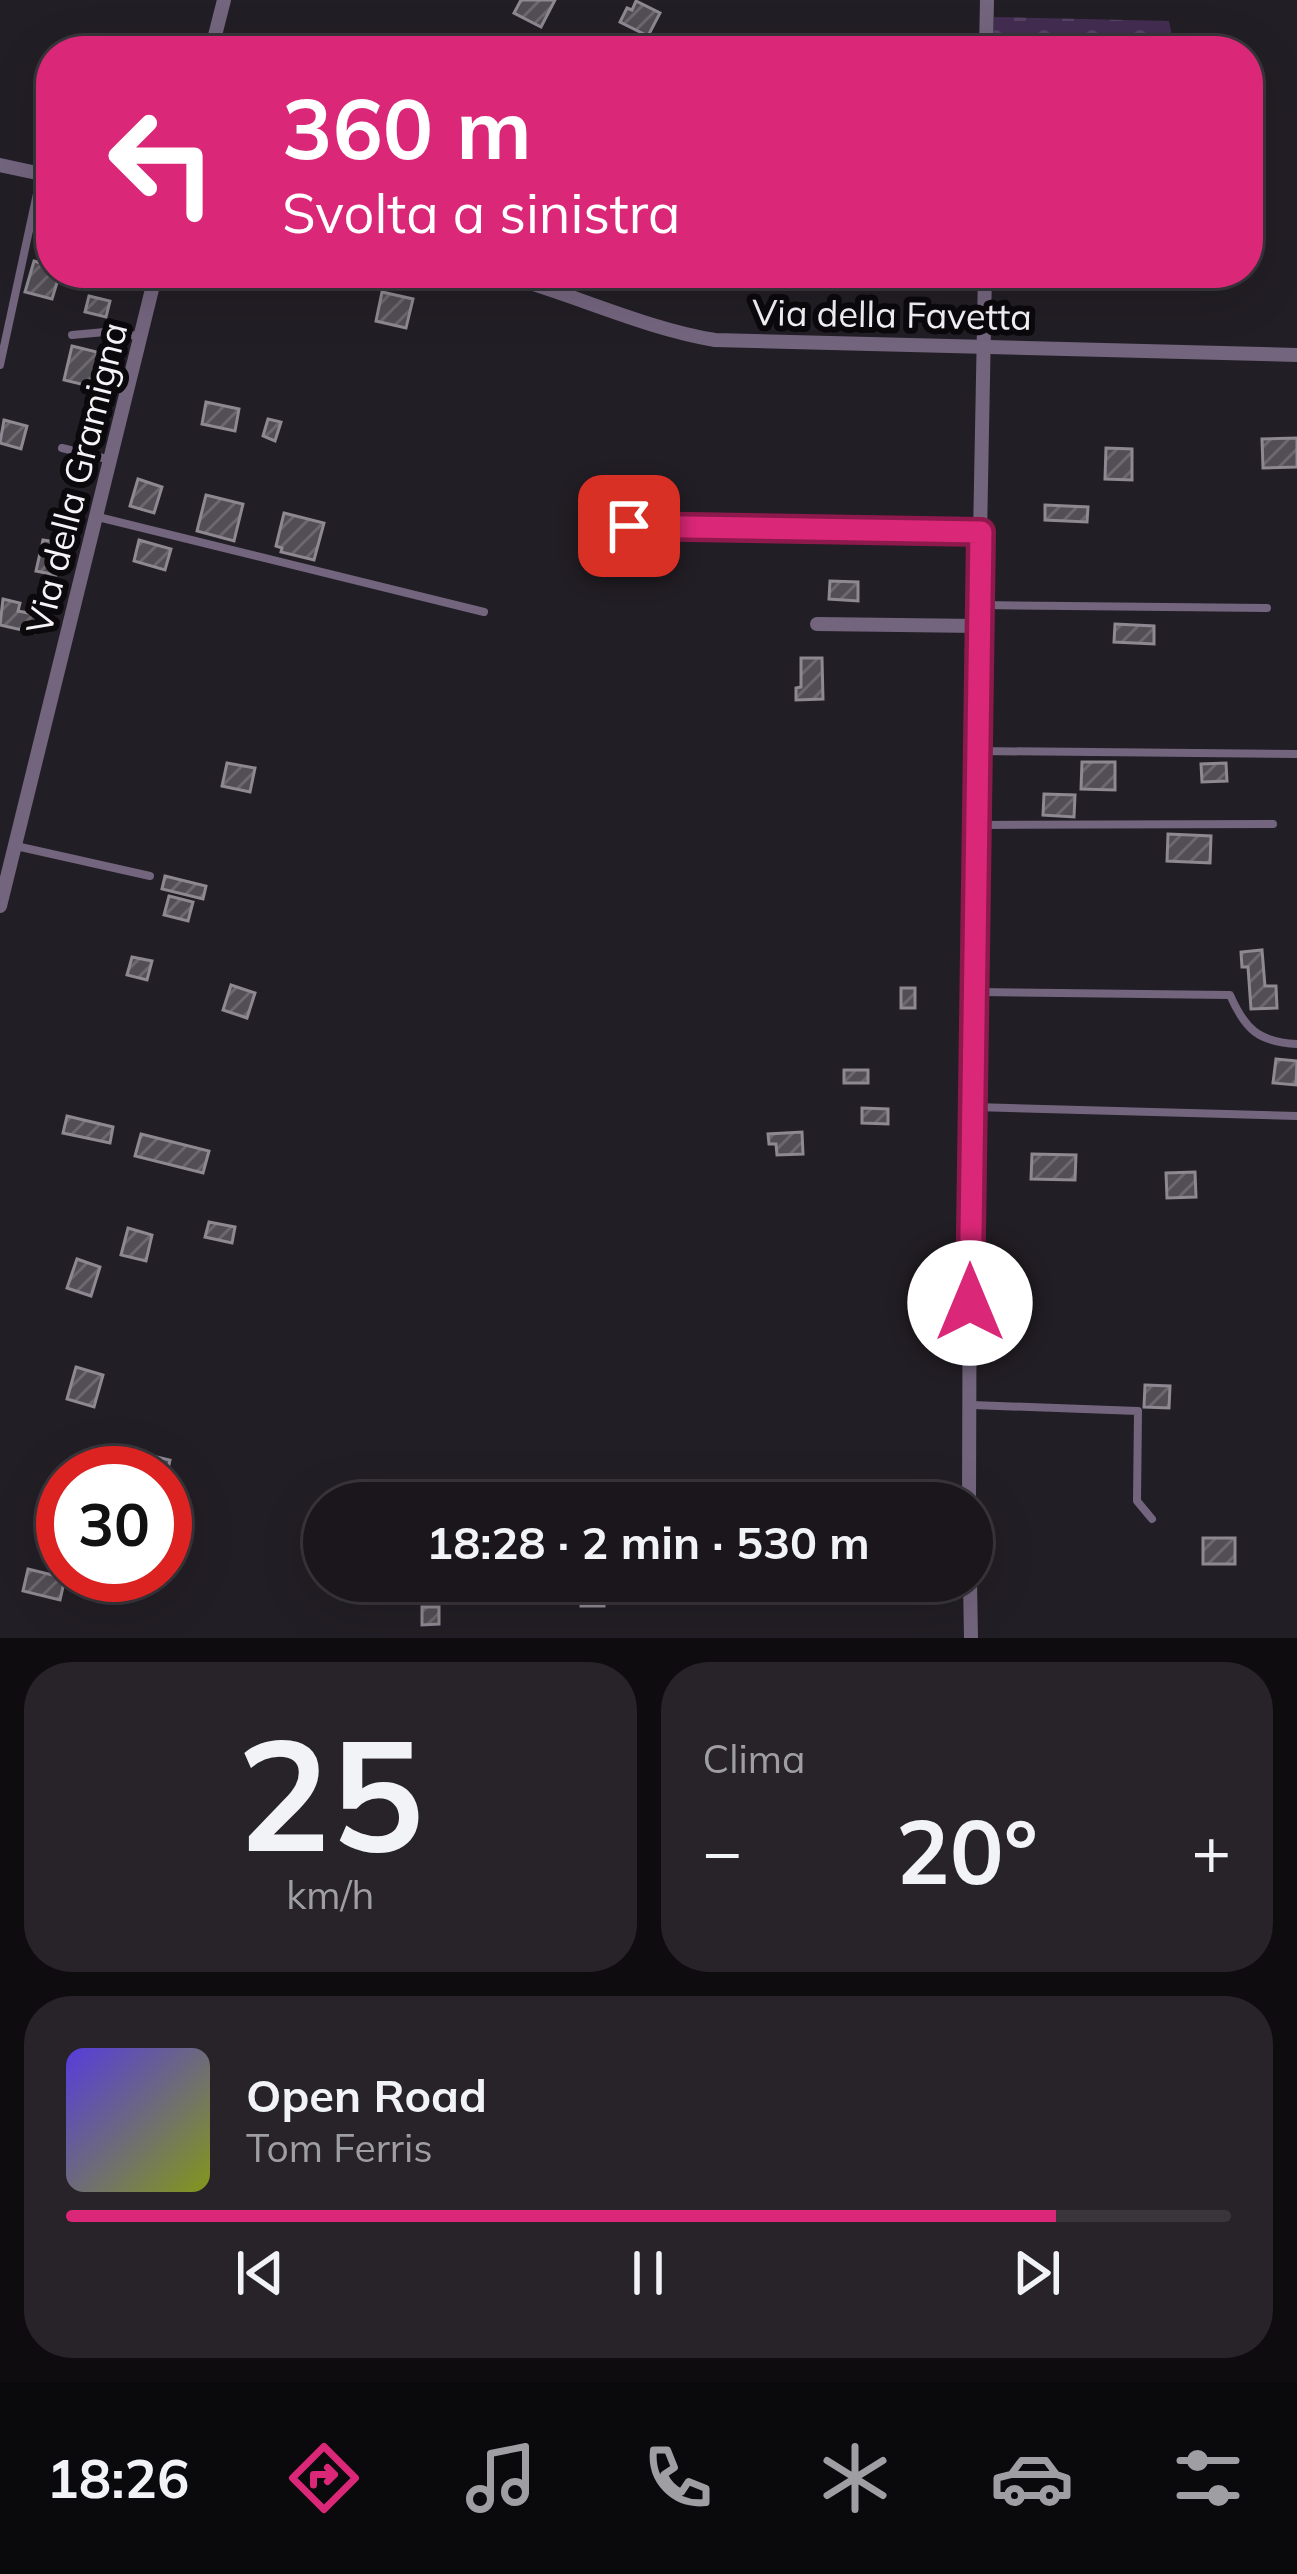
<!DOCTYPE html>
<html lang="it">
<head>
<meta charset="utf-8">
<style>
  body { margin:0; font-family:Mulish,sans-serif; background:#272329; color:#f1f3f6; height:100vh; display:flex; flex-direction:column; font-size:45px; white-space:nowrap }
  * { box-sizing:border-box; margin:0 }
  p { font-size:39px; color:#9f9fa3 }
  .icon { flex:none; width:66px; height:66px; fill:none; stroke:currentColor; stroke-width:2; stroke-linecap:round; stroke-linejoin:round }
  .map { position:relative; height:1638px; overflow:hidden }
  .panel { display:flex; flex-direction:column; gap:24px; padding:24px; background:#0e0c0f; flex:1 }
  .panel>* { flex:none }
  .banner { position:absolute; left:36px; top:36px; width:1227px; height:252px; border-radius:48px; box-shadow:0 12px 48px #0002,0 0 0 3px #38353b; background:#db2777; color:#fff; overflow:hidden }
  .speed { position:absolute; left:36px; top:1446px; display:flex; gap:24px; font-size:60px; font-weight:700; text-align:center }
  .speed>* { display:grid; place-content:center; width:156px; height:156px; border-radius:50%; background:#1a161c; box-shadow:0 12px 48px #0002,0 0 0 3px #38353b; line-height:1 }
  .speed .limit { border:18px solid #d22; background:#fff; color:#111 }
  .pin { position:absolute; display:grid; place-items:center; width:102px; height:102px; color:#fff; margin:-51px; border-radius:24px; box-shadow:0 6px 18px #0006 }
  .me { position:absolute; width:132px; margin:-66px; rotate:0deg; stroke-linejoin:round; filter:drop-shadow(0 0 9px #0008) }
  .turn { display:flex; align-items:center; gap:42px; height:252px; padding:0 48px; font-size:54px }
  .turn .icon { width:156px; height:156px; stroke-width:2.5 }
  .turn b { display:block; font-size:84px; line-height:102px }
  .big { font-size:90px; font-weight:700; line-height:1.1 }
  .panel .tile { flex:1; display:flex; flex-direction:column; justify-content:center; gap:18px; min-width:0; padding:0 42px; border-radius:48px; background:#272329 }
  .panel .dial { align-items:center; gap:0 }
  .dial b { font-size:156px; line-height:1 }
  .song { display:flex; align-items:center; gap:36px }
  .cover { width:144px; height:144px; border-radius:18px; background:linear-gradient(135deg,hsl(250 70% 55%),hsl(70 70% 35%)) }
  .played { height:12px; border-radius:6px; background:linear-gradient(90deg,#db2777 85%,#38353b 85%) }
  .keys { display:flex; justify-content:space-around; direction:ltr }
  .heat { display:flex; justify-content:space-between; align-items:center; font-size:66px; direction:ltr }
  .panel .tiles { flex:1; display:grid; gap:24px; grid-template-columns:1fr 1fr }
  .tile:last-child { grid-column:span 2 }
  .trip { position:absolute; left:303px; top:1482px; width:690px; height:120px; border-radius:60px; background:#1a161c; box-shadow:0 12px 48px #0002,0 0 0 3px #38353b; font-weight:700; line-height:120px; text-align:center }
  .dock { display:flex; height:192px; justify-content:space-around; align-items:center; background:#0a090b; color:#9f9fa3 }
  .dock .icon { width:84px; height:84px }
  .dock .selected { color:#db2777 }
  .dock b { font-size:54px; color:#f1f3f6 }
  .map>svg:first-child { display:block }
  .cemetery { fill:url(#cemetery-stones) }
  .building { fill:url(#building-hatch); stroke:#8d8891; stroke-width:3 }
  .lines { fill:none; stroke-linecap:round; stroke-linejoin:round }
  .service { stroke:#73657e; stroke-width:8 }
  .minor { stroke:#73657e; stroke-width:14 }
  .route-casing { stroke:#8e194d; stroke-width:30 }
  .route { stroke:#db2777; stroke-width:21 }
  .labels { text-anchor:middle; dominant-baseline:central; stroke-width:12; stroke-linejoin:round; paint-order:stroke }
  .street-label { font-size:36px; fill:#f5f3f7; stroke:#0b090c }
</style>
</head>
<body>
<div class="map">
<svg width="1297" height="1638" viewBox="0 0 1297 1638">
  <defs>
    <pattern id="cemetery-stones" width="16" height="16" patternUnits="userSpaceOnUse" patternTransform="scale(3)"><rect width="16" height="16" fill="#432d52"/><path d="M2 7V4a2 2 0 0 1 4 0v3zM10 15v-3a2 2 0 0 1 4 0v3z" fill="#564263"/></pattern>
    <pattern id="building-hatch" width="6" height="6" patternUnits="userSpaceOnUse" patternTransform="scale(3)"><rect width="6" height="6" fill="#524e55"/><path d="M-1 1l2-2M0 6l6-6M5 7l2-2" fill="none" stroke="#6c686e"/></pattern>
  </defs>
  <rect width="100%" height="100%" fill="#221e25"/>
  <!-- cemetery -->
  <path class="cemetery" d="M994,17L1169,21L1175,51H993Z"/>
  <!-- building -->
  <g class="building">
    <path d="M521,0H555L541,27L514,13Z"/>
    <path d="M636,1L660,13L648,36L620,22L627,8L632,10Z"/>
    <path d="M34,261L51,266V273H60L52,299L25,292Z"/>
    <path d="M382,292L413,299L406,328L376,321Z"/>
    <path d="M89,296L110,301L106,317L85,312Z"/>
    <path d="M72,346L101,353L93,387L64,380Z"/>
    <path d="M206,402L239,409L235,431L202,424Z"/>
    <path d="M268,419L281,422L275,441L263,436Z"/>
    <path d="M4,420L27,426L21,449L0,443Z"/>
    <path d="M1297,438V467L1263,468L1262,439Z"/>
    <path d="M1106,448L1132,449V480L1105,479Z"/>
    <path d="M138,479L162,487L154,513L130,506Z"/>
    <path d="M206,495L243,504L234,541L197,531Z"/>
    <path d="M1045,505L1088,507L1087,522L1045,520Z"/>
    <path d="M284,513L324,523L314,560L281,552L282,548L276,546Z"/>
    <path d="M43,540L62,543L56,575L36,571Z"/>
    <path d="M139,540L171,549L165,570L134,561Z"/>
    <path d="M830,581L858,582V601L829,599Z"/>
    <path d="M3,599L20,603L18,611L39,615L35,633L0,625Z"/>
    <path d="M1115,624L1154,626V644L1114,642Z"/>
    <path d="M801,658H822L823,699L796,700V688L801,687Z"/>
    <path d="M1082,762H1115V790L1081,789Z"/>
    <path d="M227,763L255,768L250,792L222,786Z"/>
    <path d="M1226,763L1227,781L1202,782L1201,764Z"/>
    <path d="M1044,794L1075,795L1074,817L1043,815Z"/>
    <path d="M1168,834L1211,836L1210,863L1167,861Z"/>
    <path d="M165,876L206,886L203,899L162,889Z"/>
    <path d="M169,896L193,902L188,921L164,915Z"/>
    <path d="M1262,950L1265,986H1276L1277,1008L1251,1009L1248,967H1242L1241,952Z"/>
    <path d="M132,957L152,961L147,980L127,975Z"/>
    <path d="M231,985L255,993L247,1018L223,1010Z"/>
    <rect x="901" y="988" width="14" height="20"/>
    <path d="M1276,1059L1297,1061L1296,1085L1273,1083Z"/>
    <rect x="844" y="1070" width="24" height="13"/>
    <path d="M862,1108L888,1109V1124L862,1123Z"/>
    <path d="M67,1116L113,1127L110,1143L63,1133Z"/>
    <path d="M802,1132L803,1154L777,1155L776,1144H769L768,1134Z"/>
    <path d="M141,1134L209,1151L203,1173L135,1156Z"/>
    <path d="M1032,1154L1076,1155L1075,1180L1031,1179Z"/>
    <path d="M1195,1172L1196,1197L1167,1198L1166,1173Z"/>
    <path d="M209,1222L235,1227L232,1243L205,1237Z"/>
    <path d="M128,1228L152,1235L146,1261L121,1255Z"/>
    <path d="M77,1259L100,1267L91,1296L67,1288Z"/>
    <path d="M76,1367L103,1375L94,1407L67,1399Z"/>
    <path d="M1145,1385L1170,1386L1169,1408L1144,1407Z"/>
    <path d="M123,1449L170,1460L165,1483V1473H118Z"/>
    <rect x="1203" y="1538" width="32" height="26"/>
    <path d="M28,1569L65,1578L60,1600L23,1591Z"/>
    <path d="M581,1590L605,1591L604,1606H581Z"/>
    <path d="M422,1607H439V1624L422,1625Z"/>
  </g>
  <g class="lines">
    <!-- service -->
    <g class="service">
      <path d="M72,335L105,332L139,336"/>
      <path d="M0,365L41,175"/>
      <path d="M62,448L111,460"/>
      <path d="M98,517L484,612"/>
      <path d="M629,527L979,532"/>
      <path d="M980,605L1267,608"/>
      <path d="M978,751L1297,754"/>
      <path d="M978,825L1273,824"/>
      <path d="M16,846L150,876"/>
      <path d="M978,992L1230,995C1245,1029 1258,1042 1297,1044"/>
      <path d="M974,1107L1297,1116"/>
      <path d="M972,1405L1138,1411L1137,1501L1152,1519"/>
    </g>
    <!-- minor -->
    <g class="minor">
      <path d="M211,51L224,0"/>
      <path d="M986,51L987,0"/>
      <path d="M0,165L51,176"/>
      <path d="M496,273C569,292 642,328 715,340L1297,355"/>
      <path d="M817,624L979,626"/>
      <path d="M0,906L156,273"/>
      <path d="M969,1503L970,1184L977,992L976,746L985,273"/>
      <path d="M970,1581L971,1638"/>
    </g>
  </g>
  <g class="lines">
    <defs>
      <path id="route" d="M629,526L981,532L970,1303"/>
    </defs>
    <!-- route casing -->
    <use href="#route" class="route-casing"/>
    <!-- route -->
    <use href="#route" class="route"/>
  </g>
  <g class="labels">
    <!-- street labels -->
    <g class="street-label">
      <text transform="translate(892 314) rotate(1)">Via della Favetta</text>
      <text transform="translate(76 478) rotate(-76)">Via della Gramigna</text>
    </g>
  </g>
</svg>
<div class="speed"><div class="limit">30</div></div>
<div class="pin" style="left:629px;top:526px;background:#d93025"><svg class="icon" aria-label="arrive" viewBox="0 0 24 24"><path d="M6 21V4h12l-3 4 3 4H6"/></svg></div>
<svg class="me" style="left:970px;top:1303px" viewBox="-20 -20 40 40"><circle r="19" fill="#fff"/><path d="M0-13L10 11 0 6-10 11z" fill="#db2777"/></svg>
<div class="trip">18:28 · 2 min · 530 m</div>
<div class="banner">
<div class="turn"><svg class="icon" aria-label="left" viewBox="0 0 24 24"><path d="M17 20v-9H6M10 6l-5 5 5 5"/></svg><div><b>360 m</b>Svolta a sinistra</div></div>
</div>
</div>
<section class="panel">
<div class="tiles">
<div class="tile dial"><b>25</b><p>km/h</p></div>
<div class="tile"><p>Clima</p>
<div class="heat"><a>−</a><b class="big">20°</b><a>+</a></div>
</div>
<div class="tile">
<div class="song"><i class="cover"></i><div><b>Open Road</b><p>Tom Ferris</p></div></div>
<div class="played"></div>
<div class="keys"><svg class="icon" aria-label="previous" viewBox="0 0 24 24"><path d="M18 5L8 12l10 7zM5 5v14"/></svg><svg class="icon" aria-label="pause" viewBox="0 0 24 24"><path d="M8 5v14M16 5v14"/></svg><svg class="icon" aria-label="next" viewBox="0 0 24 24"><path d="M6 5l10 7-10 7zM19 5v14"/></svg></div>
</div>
</div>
</section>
<nav class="dock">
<b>18:26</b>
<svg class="icon selected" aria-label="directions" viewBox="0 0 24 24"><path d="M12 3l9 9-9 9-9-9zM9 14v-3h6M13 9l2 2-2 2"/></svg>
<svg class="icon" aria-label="music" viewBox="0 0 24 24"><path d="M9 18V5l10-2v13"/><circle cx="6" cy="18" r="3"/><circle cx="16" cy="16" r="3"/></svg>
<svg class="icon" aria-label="phone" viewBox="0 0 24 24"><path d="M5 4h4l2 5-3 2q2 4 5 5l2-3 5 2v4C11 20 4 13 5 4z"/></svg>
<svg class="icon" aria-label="climate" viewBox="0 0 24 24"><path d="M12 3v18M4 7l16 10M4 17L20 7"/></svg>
<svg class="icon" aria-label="car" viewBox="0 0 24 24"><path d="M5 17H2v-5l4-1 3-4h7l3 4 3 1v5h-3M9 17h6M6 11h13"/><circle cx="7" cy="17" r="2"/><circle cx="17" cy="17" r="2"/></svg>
<svg class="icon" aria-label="filters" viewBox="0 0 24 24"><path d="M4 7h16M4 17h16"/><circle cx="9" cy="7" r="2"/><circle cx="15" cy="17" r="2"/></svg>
</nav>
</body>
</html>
